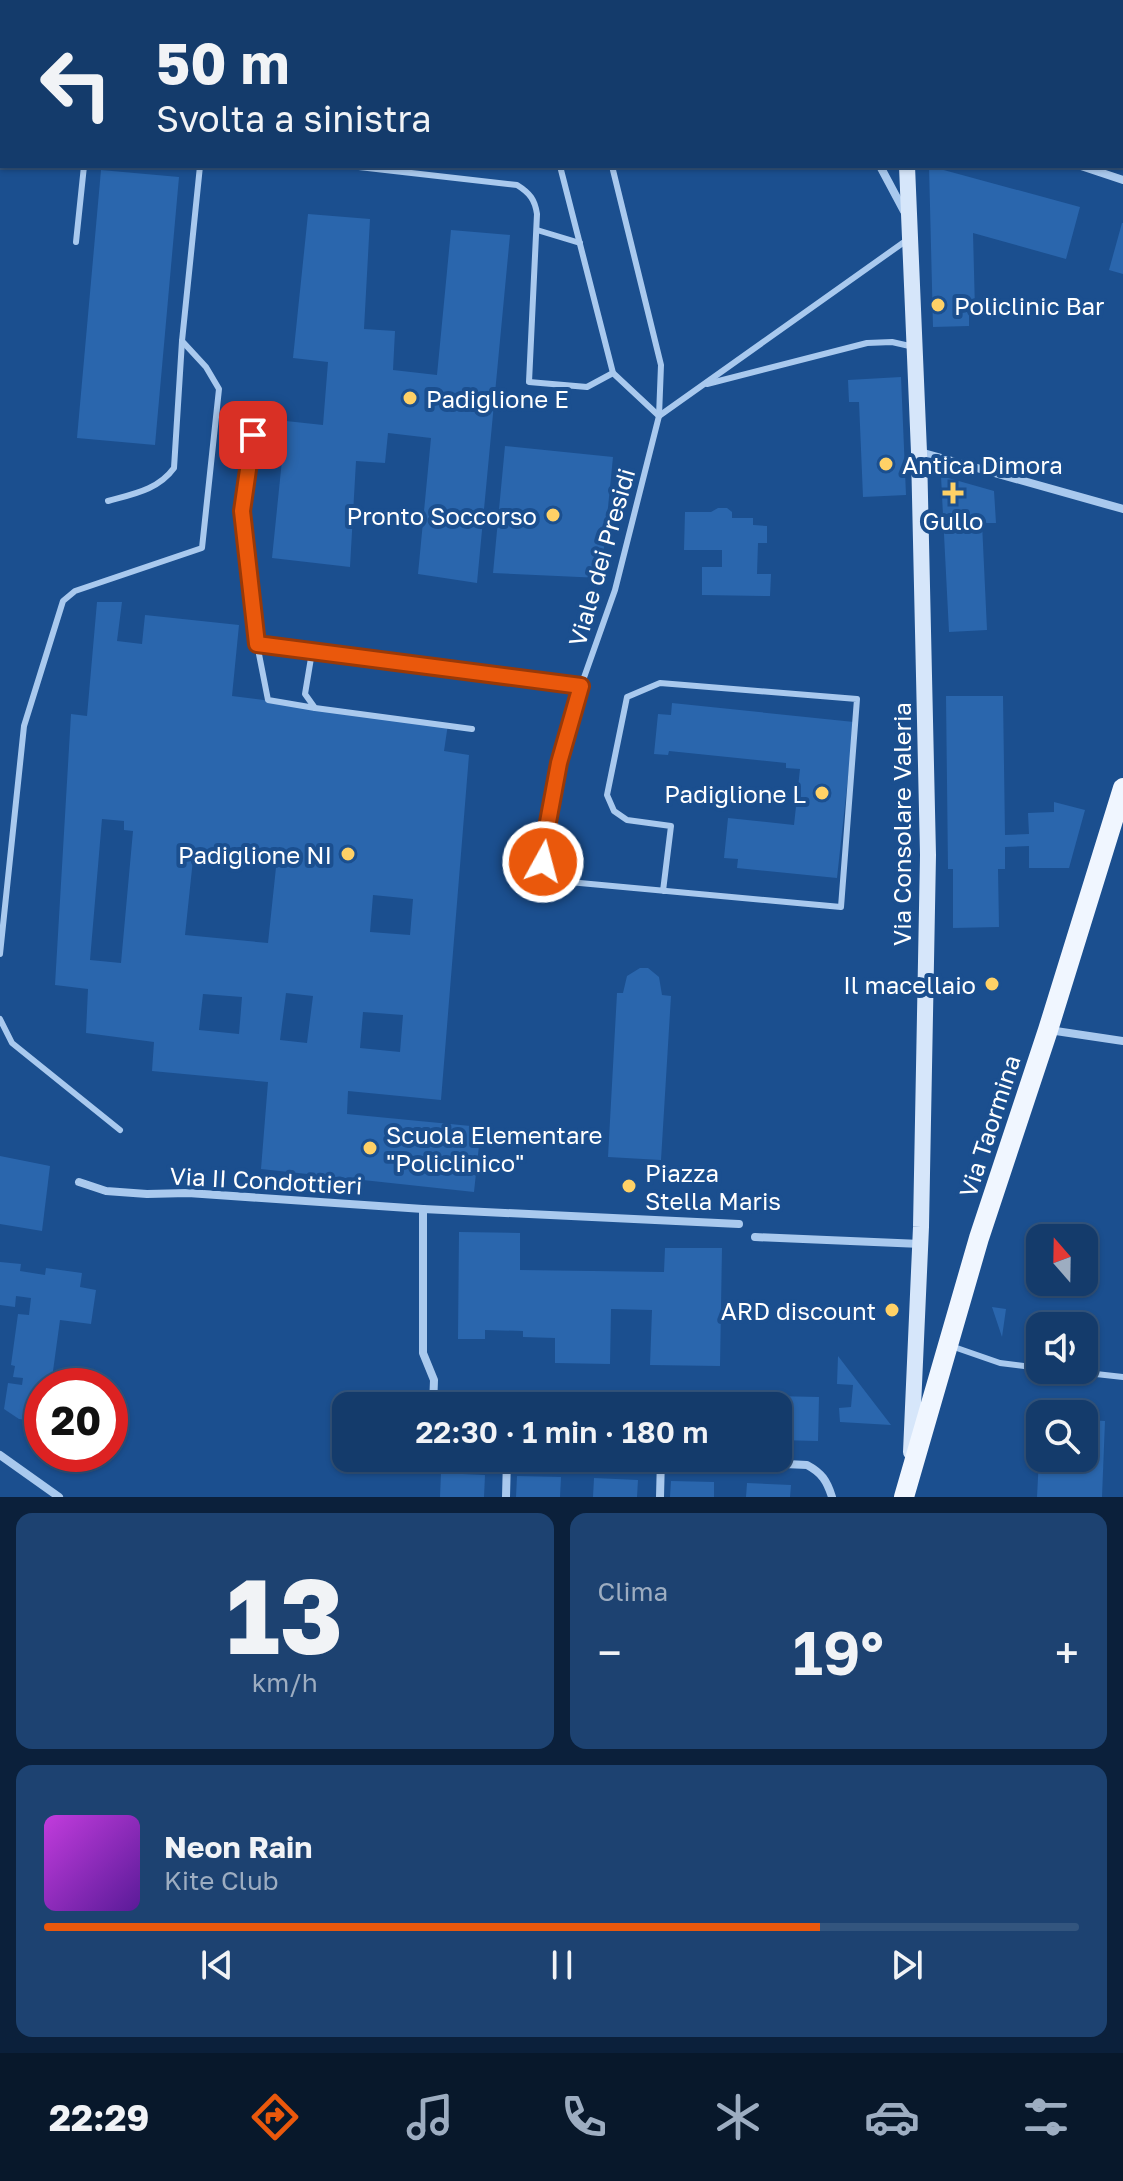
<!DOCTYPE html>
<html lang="it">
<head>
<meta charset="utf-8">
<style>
  body { margin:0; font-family:"Golos Text",sans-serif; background:#1d4271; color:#f1f3f6; height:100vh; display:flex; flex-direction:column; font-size:30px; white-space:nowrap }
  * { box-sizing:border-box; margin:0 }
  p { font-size:26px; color:#9dadc1 }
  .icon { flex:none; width:44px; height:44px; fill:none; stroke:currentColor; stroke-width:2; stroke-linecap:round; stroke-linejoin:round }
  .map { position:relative; height:1497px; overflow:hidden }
  .drawer { display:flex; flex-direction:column; gap:16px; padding:16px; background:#0b203b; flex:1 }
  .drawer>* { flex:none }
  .banner { position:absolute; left:0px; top:0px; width:1124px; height:168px; box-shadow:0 2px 6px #0004,0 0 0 2px #33557e; background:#143b6b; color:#f1f3f6; overflow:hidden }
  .needle { width:52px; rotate:340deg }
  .buttons { position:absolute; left:1026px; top:1224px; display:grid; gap:16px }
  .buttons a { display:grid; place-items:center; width:72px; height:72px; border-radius:16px; background:#143b6b; box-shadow:0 2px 6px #0004,0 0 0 2px #33557e; font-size:40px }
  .speed { position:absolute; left:24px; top:1368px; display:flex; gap:16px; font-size:40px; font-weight:700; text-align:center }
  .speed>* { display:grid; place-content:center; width:104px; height:104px; border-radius:50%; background:#143b6b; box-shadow:0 2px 6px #0004,0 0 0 2px #33557e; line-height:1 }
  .speed .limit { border:12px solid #d22; background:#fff; color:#111 }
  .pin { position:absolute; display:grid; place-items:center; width:68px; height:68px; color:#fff; margin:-34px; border-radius:16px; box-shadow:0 4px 12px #0006 }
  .me { position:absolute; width:88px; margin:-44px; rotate:7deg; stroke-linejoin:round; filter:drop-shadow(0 0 6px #0008) }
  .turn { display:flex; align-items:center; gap:28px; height:168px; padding:0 24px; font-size:36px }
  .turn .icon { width:104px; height:104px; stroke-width:2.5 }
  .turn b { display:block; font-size:56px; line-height:68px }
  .big { font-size:60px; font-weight:600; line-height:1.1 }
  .drawer .tile { flex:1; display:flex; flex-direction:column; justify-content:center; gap:12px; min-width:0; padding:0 28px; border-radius:16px; background:#1d4271 }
  .drawer .dial { align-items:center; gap:0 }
  .dial b { font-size:104px; line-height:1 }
  .song { display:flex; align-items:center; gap:24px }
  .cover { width:96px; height:96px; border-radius:12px; background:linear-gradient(135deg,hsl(290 70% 55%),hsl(270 70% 35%)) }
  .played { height:8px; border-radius:4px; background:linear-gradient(90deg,#ea580c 75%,#33557e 75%) }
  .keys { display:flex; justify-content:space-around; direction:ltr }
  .heat { display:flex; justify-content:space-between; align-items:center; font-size:44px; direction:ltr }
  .drawer .tiles { flex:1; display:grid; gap:16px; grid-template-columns:1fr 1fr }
  .tile:last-child { grid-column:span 2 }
  .trip { position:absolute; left:332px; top:1392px; width:460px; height:80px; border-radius:16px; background:#143b6b; box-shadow:0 2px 6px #0004,0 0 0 2px #33557e; font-weight:600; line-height:80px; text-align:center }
  .tab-bar { display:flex; height:128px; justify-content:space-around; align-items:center; background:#08182b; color:#9dadc1 }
  .tab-bar .icon { width:56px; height:56px }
  .tab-bar .on { color:#ea580c }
  .tab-bar b { font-size:36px; color:#f1f3f6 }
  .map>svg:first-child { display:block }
  .building { fill:#2a66ad; fill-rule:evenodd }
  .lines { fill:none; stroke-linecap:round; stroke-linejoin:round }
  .lane { stroke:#a9c9ee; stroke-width:6 }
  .street { stroke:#a9c9ee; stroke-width:8 }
  .secondary { stroke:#d6e6fa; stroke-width:16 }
  .primary { stroke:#f0f6ff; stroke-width:20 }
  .route-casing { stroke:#983908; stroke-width:20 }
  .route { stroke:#ea580c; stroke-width:14 }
  .poi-dot { fill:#ffd166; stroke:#1b4f8f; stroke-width:3 }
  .labels { text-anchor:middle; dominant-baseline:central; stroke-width:8; stroke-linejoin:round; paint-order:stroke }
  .poi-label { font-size:24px; fill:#fff; stroke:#1b4f8f; text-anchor:start }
  .street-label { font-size:24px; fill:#fff; stroke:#1b4f8f }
</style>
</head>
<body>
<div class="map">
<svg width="1123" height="1497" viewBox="0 0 1123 1497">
  <rect width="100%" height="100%" fill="#1b4f8f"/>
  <!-- building -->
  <g class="building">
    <path d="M929,166L1080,207L1066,259L973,233L975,310H969V326L933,327Z"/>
    <path d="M101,170L179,177L155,445L77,438Z"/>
    <path d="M308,214L370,219L364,329L395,331L393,370L437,375L451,230L510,235L477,583L418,574L431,438L388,433L385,463L356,461L350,567L272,558L286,421L323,425L328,362L293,358Z"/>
    <path d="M1122,223H1123V274L1109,270Z"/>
    <path d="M901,377L906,495L863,497L859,402H849L848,380Z"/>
    <path d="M505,446L613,457L601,578L493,573Z"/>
    <path d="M941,476L994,491L996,523H982L987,630L949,632Z"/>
    <path d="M718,508H727L732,512V518H753V525L767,526V543H758L757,574H771L770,596L702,595V567H722V550H684L685,512H711Z"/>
    <path d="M97,602H122L117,641L142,644L145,615L239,625L232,696L448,724L444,751L469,755L441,1100L348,1091L347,1114L481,1127L474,1192L261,1169L268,1082L152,1071L154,1042L86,1033L88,989L55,985L71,714L87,716ZM102,819L124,821V830L133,831L121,963L90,960ZM194,850L277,858L268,943L185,935ZM373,895L413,899L410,935L370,932ZM286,993L313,996L307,1043L280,1040ZM203,994L242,997L239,1034L199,1030ZM363,1012L403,1015L400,1052L360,1048Z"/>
    <path d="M946,696H1003L1005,835L1029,834L1028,813L1054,812V802L1085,810L1069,868H1029V846L1005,847V869H998L999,927L953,928V869H948Z"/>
    <path d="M672,703L854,722L837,878L737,868L738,859L724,858L728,818L794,825L800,769L786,768V763L669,751L668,755L654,754L658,714L671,715Z"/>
    <path d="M640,968H648L659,977L662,995L671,996L661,1160L608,1157L617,993H623L627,976Z"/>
    <path d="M0,1156L50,1166L42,1231L0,1224Z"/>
    <path d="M459,1232L520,1233V1270L664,1272L665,1248H722L720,1366L650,1365L652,1310L611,1309L610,1364L555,1363V1338L523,1337V1331L485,1330V1339H458Z"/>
    <path d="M0,1262L21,1264L20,1271L45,1275L46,1268L82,1273L80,1287L96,1290L91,1324L60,1320L53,1371L58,1372L56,1386H42V1422L19,1419L4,1409L8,1383L22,1385L23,1378L13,1377L15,1366L11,1365L18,1314L29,1315L31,1298L16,1296L15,1307L0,1305Z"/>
    <path d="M992,1307L1006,1309L1002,1337Z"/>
    <path d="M838,1356L891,1425L840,1422L839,1408L851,1407L853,1385L837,1384Z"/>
    <path d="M485,1395L735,1401L736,1395L819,1397L818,1441L778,1440V1406H485Z"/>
    <path d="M1084,1420L1105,1421L1102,1497H1037L1039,1458H1084Z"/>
    <path d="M441,1473L485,1475L484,1497H440Z"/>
    <path d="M517,1476L561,1477L560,1497H516Z"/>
    <path d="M594,1478L638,1480L637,1497H593Z"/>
    <path d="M671,1481L714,1482V1497H670Z"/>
    <path d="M747,1483L791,1485L790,1497H746Z"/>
  </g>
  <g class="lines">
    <!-- lane -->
    <g class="lane">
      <path d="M216,2V0"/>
      <path d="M590,2V0"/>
      <path d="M350,166L517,185C530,193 535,200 537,214L529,382L587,387L613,373"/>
      <path d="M560,166L613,373L659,416"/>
      <path d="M612,166L661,365L659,416L615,590L581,686L559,763L543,849V862L551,875L569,882L841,907L857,699L660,683L627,697L607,795L614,811L627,820L671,826L663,891"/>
      <path d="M537,230L580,243"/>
      <path d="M76,242L84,166"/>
      <path d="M707,384L867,343L892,342L914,347"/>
      <path d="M256,410L242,511L257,644L581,686"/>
      <path d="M659,416L907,240"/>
      <path d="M108,501C133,494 158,490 174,468L182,341"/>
      <path d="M257,644L268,700L315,708"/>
      <path d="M312,652L305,694L315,708L472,729"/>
      <path d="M0,954L24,726L63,601L75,591L202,548L219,389L206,367L182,341L200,166"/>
      <path d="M0,1019L12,1043L120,1130"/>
      <path d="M951,1346L1000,1363L1040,1368"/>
      <path d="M1060,1370L1123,1377"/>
    </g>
    <!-- street -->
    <g class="street">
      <path d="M802,0V2"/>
      <path d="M1122,29L1123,26"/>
      <path d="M880,166L904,211"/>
      <path d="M1081,166L1123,180"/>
      <path d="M920,452L1123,509"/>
      <path d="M1049,1030L1123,1041"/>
      <path d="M79,1182L106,1191L147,1194L188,1193L423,1209L739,1224"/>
      <path d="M423,1209V1353L434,1380L433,1406"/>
      <path d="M755,1237L921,1244"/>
      <path d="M0,1455L59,1497"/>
      <path d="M659,1458L807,1465C822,1473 827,1481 832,1497"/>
      <path d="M506,1497L507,1458"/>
      <path d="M660,1497L661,1458"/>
    </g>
    <!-- secondary -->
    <g class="secondary">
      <path d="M902,0V2"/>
      <path d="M907,166L919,452L928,855L921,1227L911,1452"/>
    </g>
    <!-- primary -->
    <path class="primary" d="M904,1497L979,1238L1048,1030L1123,788"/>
  </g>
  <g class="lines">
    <defs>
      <path id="route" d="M253,435L242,511L257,644L581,686L559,763L543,849V862"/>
    </defs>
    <!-- route casing -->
    <use href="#route" class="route-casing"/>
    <!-- route -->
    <use href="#route" class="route"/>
  </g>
  <!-- markers -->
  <g class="poi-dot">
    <circle cx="938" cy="305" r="8"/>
    <circle cx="410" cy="398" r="8"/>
    <circle cx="886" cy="464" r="8"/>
    <path d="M949 481h8v8h8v8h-8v8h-8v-8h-8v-8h8z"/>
    <circle cx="553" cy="515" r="8"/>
    <circle cx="822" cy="793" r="8"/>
    <circle cx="348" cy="854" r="8"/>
    <circle cx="992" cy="984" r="8"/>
    <circle cx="370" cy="1148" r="8"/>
    <circle cx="629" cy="1186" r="8"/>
    <circle cx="892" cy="1310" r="8"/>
  </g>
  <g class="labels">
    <!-- poi labels -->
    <g class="poi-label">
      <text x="954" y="305">Policlinic Bar</text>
      <text x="426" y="398">Padiglione E</text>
      <text x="902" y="464">Antica Dimora</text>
      <text x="537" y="515" text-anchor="end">Pronto Soccorso</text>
      <text x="953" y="520" text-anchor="middle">Gullo</text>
      <text x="806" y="793" text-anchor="end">Padiglione L</text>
      <text x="332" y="854" text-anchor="end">Padiglione NI</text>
      <text x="976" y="984" text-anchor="end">Il macellaio</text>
      <text x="386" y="1134">Scuola Elementare<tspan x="386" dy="28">"Policlinico"</tspan></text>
      <text x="645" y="1172">Piazza<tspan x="645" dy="28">Stella Maris</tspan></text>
      <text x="876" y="1310" text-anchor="end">ARD discount</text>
    </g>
    <!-- street labels -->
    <g class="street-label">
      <text transform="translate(601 557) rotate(-74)">Viale dei Presidi</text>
      <text transform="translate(901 824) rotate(-90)">Via Consolare Valeria</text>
      <text transform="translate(989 1126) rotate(-72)">Via Taormina</text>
      <text transform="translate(266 1180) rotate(3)">Via II Condottieri</text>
    </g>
  </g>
</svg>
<div class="buttons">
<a><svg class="needle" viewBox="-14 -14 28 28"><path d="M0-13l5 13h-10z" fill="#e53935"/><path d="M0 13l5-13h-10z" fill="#9dadc1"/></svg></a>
<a><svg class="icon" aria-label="sound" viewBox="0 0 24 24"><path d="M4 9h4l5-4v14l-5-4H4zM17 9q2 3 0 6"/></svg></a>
<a><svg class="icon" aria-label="search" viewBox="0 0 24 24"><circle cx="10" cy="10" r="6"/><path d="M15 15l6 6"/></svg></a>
</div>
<div class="speed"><div class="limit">20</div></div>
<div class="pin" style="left:253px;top:435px;background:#d93025"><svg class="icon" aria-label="arrive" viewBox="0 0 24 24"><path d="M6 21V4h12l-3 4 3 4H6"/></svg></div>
<svg class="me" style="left:543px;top:862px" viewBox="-20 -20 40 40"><circle r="17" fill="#ea580c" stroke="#fff" stroke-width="3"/><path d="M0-11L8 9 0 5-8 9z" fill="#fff"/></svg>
<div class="trip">22:30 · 1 min · 180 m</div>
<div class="banner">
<div class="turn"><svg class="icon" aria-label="left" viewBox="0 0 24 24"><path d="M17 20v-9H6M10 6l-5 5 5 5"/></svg><div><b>50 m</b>Svolta a sinistra</div></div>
</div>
</div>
<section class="drawer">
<div class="tiles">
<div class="tile dial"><b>13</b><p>km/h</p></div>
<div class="tile"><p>Clima</p>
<div class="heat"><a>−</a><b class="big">19°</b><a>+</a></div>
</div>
<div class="tile">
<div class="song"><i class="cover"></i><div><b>Neon Rain</b><p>Kite Club</p></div></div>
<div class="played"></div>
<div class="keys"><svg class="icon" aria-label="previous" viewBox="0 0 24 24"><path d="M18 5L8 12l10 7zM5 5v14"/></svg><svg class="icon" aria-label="pause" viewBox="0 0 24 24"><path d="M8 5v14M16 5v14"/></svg><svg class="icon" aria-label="next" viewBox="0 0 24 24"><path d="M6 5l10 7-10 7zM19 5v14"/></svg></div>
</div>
</div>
</section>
<nav class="tab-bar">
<b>22:29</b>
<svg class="icon on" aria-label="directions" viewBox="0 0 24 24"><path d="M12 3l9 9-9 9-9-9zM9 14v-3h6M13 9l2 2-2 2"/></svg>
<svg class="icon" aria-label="music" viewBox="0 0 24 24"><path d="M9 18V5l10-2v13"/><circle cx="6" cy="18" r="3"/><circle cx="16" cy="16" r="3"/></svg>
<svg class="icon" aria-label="phone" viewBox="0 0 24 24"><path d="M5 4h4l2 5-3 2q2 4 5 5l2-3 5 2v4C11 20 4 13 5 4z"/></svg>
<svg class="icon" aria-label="climate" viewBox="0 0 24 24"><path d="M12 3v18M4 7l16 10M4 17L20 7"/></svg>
<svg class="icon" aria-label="car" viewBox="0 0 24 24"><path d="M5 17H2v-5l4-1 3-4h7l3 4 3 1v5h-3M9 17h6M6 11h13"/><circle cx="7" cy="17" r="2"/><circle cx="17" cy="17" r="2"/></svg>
<svg class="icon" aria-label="filters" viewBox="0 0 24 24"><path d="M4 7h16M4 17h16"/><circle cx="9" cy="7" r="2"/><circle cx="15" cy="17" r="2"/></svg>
</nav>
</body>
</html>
